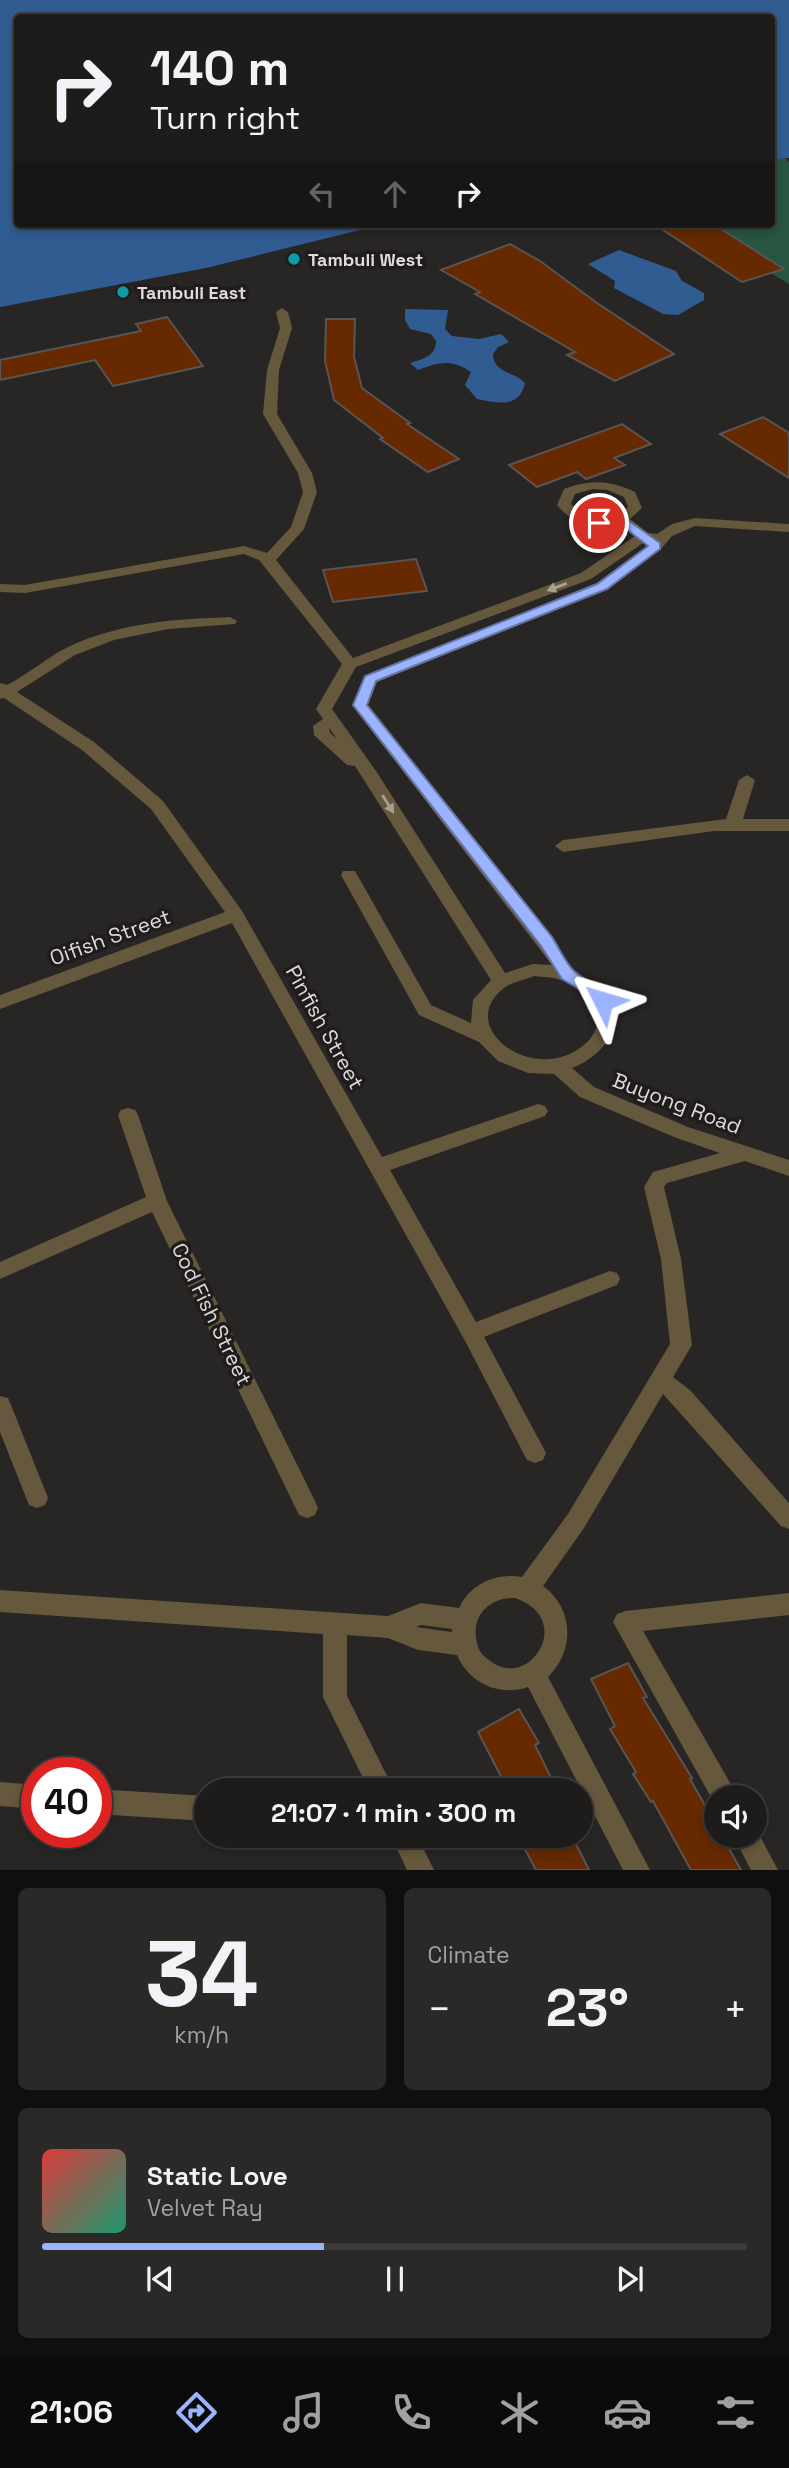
<!DOCTYPE html>
<html lang="en">
<head>
<meta charset="utf-8">
<style>
  body { margin:0; font-family:"Space Grotesk",sans-serif; background:#2b2928; color:#f1f3f6; height:100vh; display:flex; flex-direction:column; font-size:26px; white-space:nowrap }
  * { box-sizing:border-box; margin:0 }
  p { font-size:23px; color:#a1a1a3 }
  .icon { flex:none; width:38px; height:38px; fill:none; stroke:currentColor; stroke-width:2; stroke-linecap:round; stroke-linejoin:round }
  .map { position:relative; height:1870px; overflow:hidden }
  .side { display:flex; flex-direction:column; gap:18px; padding:18px; background:#100f0f; flex:1 }
  .side>* { flex:none }
  .top-card { position:absolute; left:14px; top:14px; width:761px; height:214px; border-radius:7px; box-shadow:0 4px 10px #0003,0 0 0 2px #3c3a3a; background:#1e1c1b; color:#f1f3f6; overflow:hidden }
  .tools { position:absolute; left:704px; top:1785px; display:grid; gap:14px }
  .tools a { display:grid; place-items:center; width:63px; height:63px; border-radius:50%; background:#1e1c1b; box-shadow:0 4px 10px #0003,0 0 0 2px #3c3a3a; font-size:35px }
  .speed { position:absolute; left:21px; top:1757px; display:flex; gap:14px; font-size:35px; font-weight:700; text-align:center }
  .speed>* { display:grid; place-content:center; width:91px; height:91px; border-radius:50%; background:#1e1c1b; box-shadow:0 4px 10px #0003,0 0 0 2px #3c3a3a; line-height:1 }
  .speed .limit { border:10px solid #d22; background:#fff; color:#111 }
  .pin { position:absolute; display:grid; place-items:center; width:60px; height:60px; color:#fff; margin:-30px; border:4px solid #fff; border-radius:50%; box-shadow:0 2px 7px #0007 }
  .me { position:absolute; width:77px; margin:-38px; rotate:310deg; stroke-linejoin:round; filter:drop-shadow(0 0 5px #0008) }
  .turn { display:flex; align-items:center; gap:24px; height:147px; padding:0 21px; font-size:32px }
  .turn .icon { width:91px; height:91px; stroke-width:2.5 }
  .turn b { display:block; font-size:49px; line-height:60px }
  .lanes { display:flex; align-items:center; height:66px; padding:0 21px; background:#0003; justify-content:center; gap:35px; direction:ltr }
  .lanes .off { opacity:.35 }
  .big { font-size:52px; font-weight:700; line-height:1.1 }
  .side .card { flex:1; display:flex; flex-direction:column; justify-content:center; gap:10px; min-width:0; padding:0 24px; border-radius:10px; background:#2b2928 }
  .side .dial { align-items:center; gap:0 }
  .dial b { font-size:91px; line-height:1 }
  .song { display:flex; align-items:center; gap:21px }
  .cover { width:84px; height:84px; border-radius:10px; background:linear-gradient(135deg,hsl(0 70% 55%),hsl(160 70% 35%)) }
  .played { height:7px; border-radius:4px; background:linear-gradient(90deg,#9cb4fd 40%,#3c3a3a 40%) }
  .keys { display:flex; justify-content:space-around; direction:ltr }
  .heat { display:flex; justify-content:space-between; align-items:center; font-size:38px; direction:ltr }
  .side .tiles { flex:1; display:grid; gap:18px; grid-template-columns:1fr 1fr }
  .card:last-child { grid-column:span 2 }
  .trip { position:absolute; left:194px; top:1778px; width:399px; height:70px; border-radius:35px; background:#1e1c1b; box-shadow:0 4px 10px #0003,0 0 0 2px #3c3a3a; font-weight:700; line-height:70px; text-align:center }
  .tab-bar { display:flex; height:112px; justify-content:space-around; align-items:center; background:#0c0b0b; color:#a1a1a3 }
  .tab-bar .icon { width:49px; height:49px }
  .tab-bar .selected { color:#9cb4fd }
  .tab-bar b { font-size:32px; color:#f1f3f6 }
  .map>svg:first-child { display:block }
  .green { fill:#285540 }
  .water { fill:#305c91 }
  .building { fill:#662900; stroke:#585554; stroke-width:2 }
  .lines { fill:none; stroke-linecap:round; stroke-linejoin:round }
  .minor { fill:#65583c; fill-rule:evenodd }
  .oneway { fill:#a7a193 }
  .route { fill:#9cb4fd; stroke:#6575a4; stroke-width:2 }
  .culture-dot { fill:#0f9aa8; stroke:#1f1c1b; stroke-width:2.5 }
  .labels { text-anchor:middle; dominant-baseline:central; stroke-width:7; stroke-linejoin:round; paint-order:stroke }
  .far-poi-label { font-size:18px; font-weight:bold; fill:#dddcdb; stroke:#1f1c1b; text-anchor:start }
  .street-label { font-size:21px; fill:#dddcdb; stroke:#1f1c1b }
</style>
</head>
<body>
<div class="map">
<svg width="789" height="1870" viewBox="0 0 789 1870">
  <rect width="100%" height="100%" fill="#282624"/>
  <!-- green -->
  <path class="green" d="M772,147L789,162V284L690,224H772Z"/>
  <!-- water -->
  <g class="water">
    <path d="M0,0H789V158L778,159L772,153V18H18V224H384L206,268L0,307Z"/>
    <path d="M619,250L676,271L682,281L704,293V300L678,315L663,314L614,288L615,281L588,264Z"/>
    <path d="M405,309L448,310L445,329L452,336L479,339L501,334L509,342L498,347L493,354C494,374 514,371 525,383C519,409 498,403 477,399L465,385L471,372C451,359 440,362 418,370L410,363C423,359 436,356 436,341L431,334L410,329L405,320Z"/>
  </g>
  <!-- building -->
  <g class="building">
    <path d="M654,224H713L784,269L742,282Z"/>
    <path d="M510,244L540,261L597,303L674,354L615,381L567,355L575,352L475,294L480,292L441,270Z"/>
    <path d="M167,317L203,366L113,386L95,360L0,380V360L141,331L136,324Z"/>
    <path d="M326,319H355L354,357L362,388L410,423L407,424L459,459L428,472L380,439L383,438L334,400L325,361Z"/>
    <path d="M763,417L789,433V478L720,434Z"/>
    <path d="M622,424L651,444L614,458L625,465L586,479L577,472L537,487L509,465Z"/>
    <path d="M416,559L427,591L333,602L323,570Z"/>
    <path d="M628,1663L647,1697L643,1698L692,1778L690,1779L716,1825V1836H722L741,1870H691L653,1801L651,1802L633,1774L636,1772L610,1729L615,1726L591,1679Z"/>
    <path d="M519,1709L539,1743L535,1745L557,1790H508L478,1732Z"/>
    <path d="M518,1836H572L589,1870H536Z"/>
  </g>
  <g class="lines">
    <!-- minor -->
    <g class="minor">
      <path d="M282,308L288,312L292,328L279,370L277,414L312,473L317,492L304,529L276,560L353,658L581,573L635,536L619,524C595,527 573,525 557,505L564,489C590,479 610,480 635,492L642,508L630,519L648,533L657,534L672,524L695,518L789,524V532L695,526L672,536L661,549L607,589L377,682L368,705L552,938C559,948 565,962 574,970C582,977 594,980 601,988C631,1020 606,1055 572,1068L594,1087L688,1127L789,1160V1176L745,1161L667,1183L664,1187L681,1259L692,1345L673,1377L691,1391L789,1503V1529L781,1526L663,1394L584,1528L543,1586C574,1608 575,1651 548,1677L650,1870H623L528,1687C499,1697 469,1683 457,1655L418,1650L388,1638L347,1635V1696L394,1790H369L323,1697V1634L0,1612V1590L388,1616L421,1603L459,1608C470,1584 496,1572 522,1577L568,1514L670,1344L661,1259L644,1187L653,1172L720,1153L674,1137L580,1097L554,1074L528,1073L498,1061L479,1042L419,1015L341,875L343,871H355L431,1005L471,1023L473,1000L491,980L355,766L347,765L314,735L313,726L323,719L316,709L342,664L259,560L244,554L25,593L0,592V584L25,585L244,546L267,553L291,527L303,492L298,473L263,414L267,370L280,328L276,312ZM593,489L607,490L624,497L628,507C610,522 588,520 571,504L575,494ZM643,543L647,546L597,583L365,676L352,705L552,965L533,964L505,973L376,771L332,709L356,667L591,579ZM329,728L337,739L330,733ZM534,976C543,977 552,977 561,980C589,988 612,1021 585,1044C535,1088 453,1027 504,988C512,982 525,980 534,976ZM515,1598C577,1619 528,1693 489,1660C483,1656 478,1650 477,1643C470,1617 489,1597 515,1598ZM421,1625L452,1629V1632L416,1627Z"/>
      <path d="M230,617L237,621L235,624L168,629L114,640L75,655L17,692L94,742L163,801L242,911L382,1157L538,1104L545,1106L548,1111L545,1116L390,1170L476,1322L610,1271L617,1273L620,1279L617,1285L484,1337L546,1453L543,1460L535,1463L527,1460L464,1339L232,923L0,1009V995L225,912L151,809L82,750L4,698L0,699V683L7,685C27,675 45,659 66,648C117,623 174,619 230,617Z"/>
      <path d="M747,775L755,780L743,819H789V831H714L563,852L555,846L563,840L726,819L739,780Z"/>
      <path d="M128,1108L135,1110L138,1115L167,1201L315,1501L318,1508L315,1515L307,1518L299,1515L152,1212L0,1279V1262L146,1197L118,1115L121,1110Z"/>
      <path d="M0,1396L8,1398L11,1405L48,1498L45,1505L37,1508L29,1505L0,1432Z"/>
      <path d="M789,1593V1615L643,1631L733,1788L736,1797H716V1806L613,1622L617,1614L625,1611Z"/>
      <path d="M0,1782L37,1785V1809L0,1806Z"/>
      <path d="M96,1789L206,1796V1821L96,1814Z"/>
      <path d="M755,1827L778,1870H751L733,1836H754Z"/>
      <path d="M391,1836H417L434,1870H407Z"/>
    </g>
  </g>
  <!-- one-way arrows -->
  <defs><path id="oneway-solid" d="M-6-.8H1V-3.2L6.5 0L1 3.2V.8H-6Z" transform="scale(1.75)"/></defs>
  <g class="oneway">
    <use href="#oneway-solid" transform="translate(557 587) rotate(160)"/>
    <use href="#oneway-solid" transform="translate(388 804) rotate(58)"/>
  </g>
  <!-- route -->
  <path class="route" d="M622,516L660,543V549L607,589L376,681L367,705L552,937C559,948 566,964 575,972C588,983 601,985 611,1001L603,1007L597,1005L587,994L562,979L541,946L353,705L365,676L597,584L648,546L620,524L599,527L593,523L595,520Z"/>
  <!-- markers -->
  <g class="culture-dot">
    <circle cx="294" cy="259" r="7"/>
    <circle cx="123" cy="292" r="7"/>
  </g>
  <g class="labels">
    <!-- far-poi labels -->
    <g class="far-poi-label">
      <text x="308" y="259">Tambuli West</text>
      <text x="137" y="292">Tambuli East</text>
    </g>
    <!-- street labels -->
    <g class="street-label">
      <text transform="translate(110 937) rotate(-20)">Oifish Street</text>
      <text transform="translate(325 1027) rotate(61)">Pinfish Street</text>
      <text transform="translate(677 1103) rotate(21)">Buyong Road</text>
      <text transform="translate(212 1314) rotate(64)">Cod Fish Street</text>
    </g>
  </g>
</svg>
<div class="tools">
<a><svg class="icon" aria-label="sound" viewBox="0 0 24 24"><path d="M4 9h4l5-4v14l-5-4H4zM17 9q2 3 0 6"/></svg></a>
</div>
<div class="speed"><div class="limit">40</div></div>
<div class="pin" style="left:599px;top:523px;background:#d93025"><svg class="icon" aria-label="arrive" viewBox="0 0 24 24"><path d="M6 21V4h12l-3 4 3 4H6"/></svg></div>
<svg class="me" style="left:603px;top:1001px" viewBox="-20 -20 40 40"><path d="M0-17L14 15 0 8-14 15z" fill="#9cb4fd" stroke="#fff" stroke-width="4"/></svg>
<div class="trip">21:07 · 1 min · 300 m</div>
<div class="top-card">
<div class="turn"><svg class="icon" aria-label="right" viewBox="0 0 24 24"><path d="M7 20v-9h11M14 6l5 5-5 5"/></svg><div><b>140 m</b>Turn right</div></div>
<div class="lanes"><svg class="icon off" aria-label="left" viewBox="0 0 24 24"><path d="M17 20v-9H6M10 6l-5 5 5 5"/></svg><svg class="icon off" aria-label="ahead" viewBox="0 0 24 24"><path d="M12 20V5M6 11l6-6 6 6"/></svg><svg class="icon" aria-label="right" viewBox="0 0 24 24"><path d="M7 20v-9h11M14 6l5 5-5 5"/></svg></div>
</div>
</div>
<section class="side">
<div class="tiles">
<div class="card dial"><b>34</b><p>km/h</p></div>
<div class="card"><p>Climate</p>
<div class="heat"><a>−</a><b class="big">23°</b><a>+</a></div>
</div>
<div class="card">
<div class="song"><i class="cover"></i><div><b>Static Love</b><p>Velvet Ray</p></div></div>
<div class="played"></div>
<div class="keys"><svg class="icon" aria-label="previous" viewBox="0 0 24 24"><path d="M18 5L8 12l10 7zM5 5v14"/></svg><svg class="icon" aria-label="pause" viewBox="0 0 24 24"><path d="M8 5v14M16 5v14"/></svg><svg class="icon" aria-label="next" viewBox="0 0 24 24"><path d="M6 5l10 7-10 7zM19 5v14"/></svg></div>
</div>
</div>
</section>
<nav class="tab-bar">
<b>21:06</b>
<svg class="icon selected" aria-label="directions" viewBox="0 0 24 24"><path d="M12 3l9 9-9 9-9-9zM9 14v-3h6M13 9l2 2-2 2"/></svg>
<svg class="icon" aria-label="music" viewBox="0 0 24 24"><path d="M9 18V5l10-2v13"/><circle cx="6" cy="18" r="3"/><circle cx="16" cy="16" r="3"/></svg>
<svg class="icon" aria-label="phone" viewBox="0 0 24 24"><path d="M5 4h4l2 5-3 2q2 4 5 5l2-3 5 2v4C11 20 4 13 5 4z"/></svg>
<svg class="icon" aria-label="climate" viewBox="0 0 24 24"><path d="M12 3v18M4 7l16 10M4 17L20 7"/></svg>
<svg class="icon" aria-label="car" viewBox="0 0 24 24"><path d="M5 17H2v-5l4-1 3-4h7l3 4 3 1v5h-3M9 17h6M6 11h13"/><circle cx="7" cy="17" r="2"/><circle cx="17" cy="17" r="2"/></svg>
<svg class="icon" aria-label="filters" viewBox="0 0 24 24"><path d="M4 7h16M4 17h16"/><circle cx="9" cy="7" r="2"/><circle cx="15" cy="17" r="2"/></svg>
</nav>
</body>
</html>
